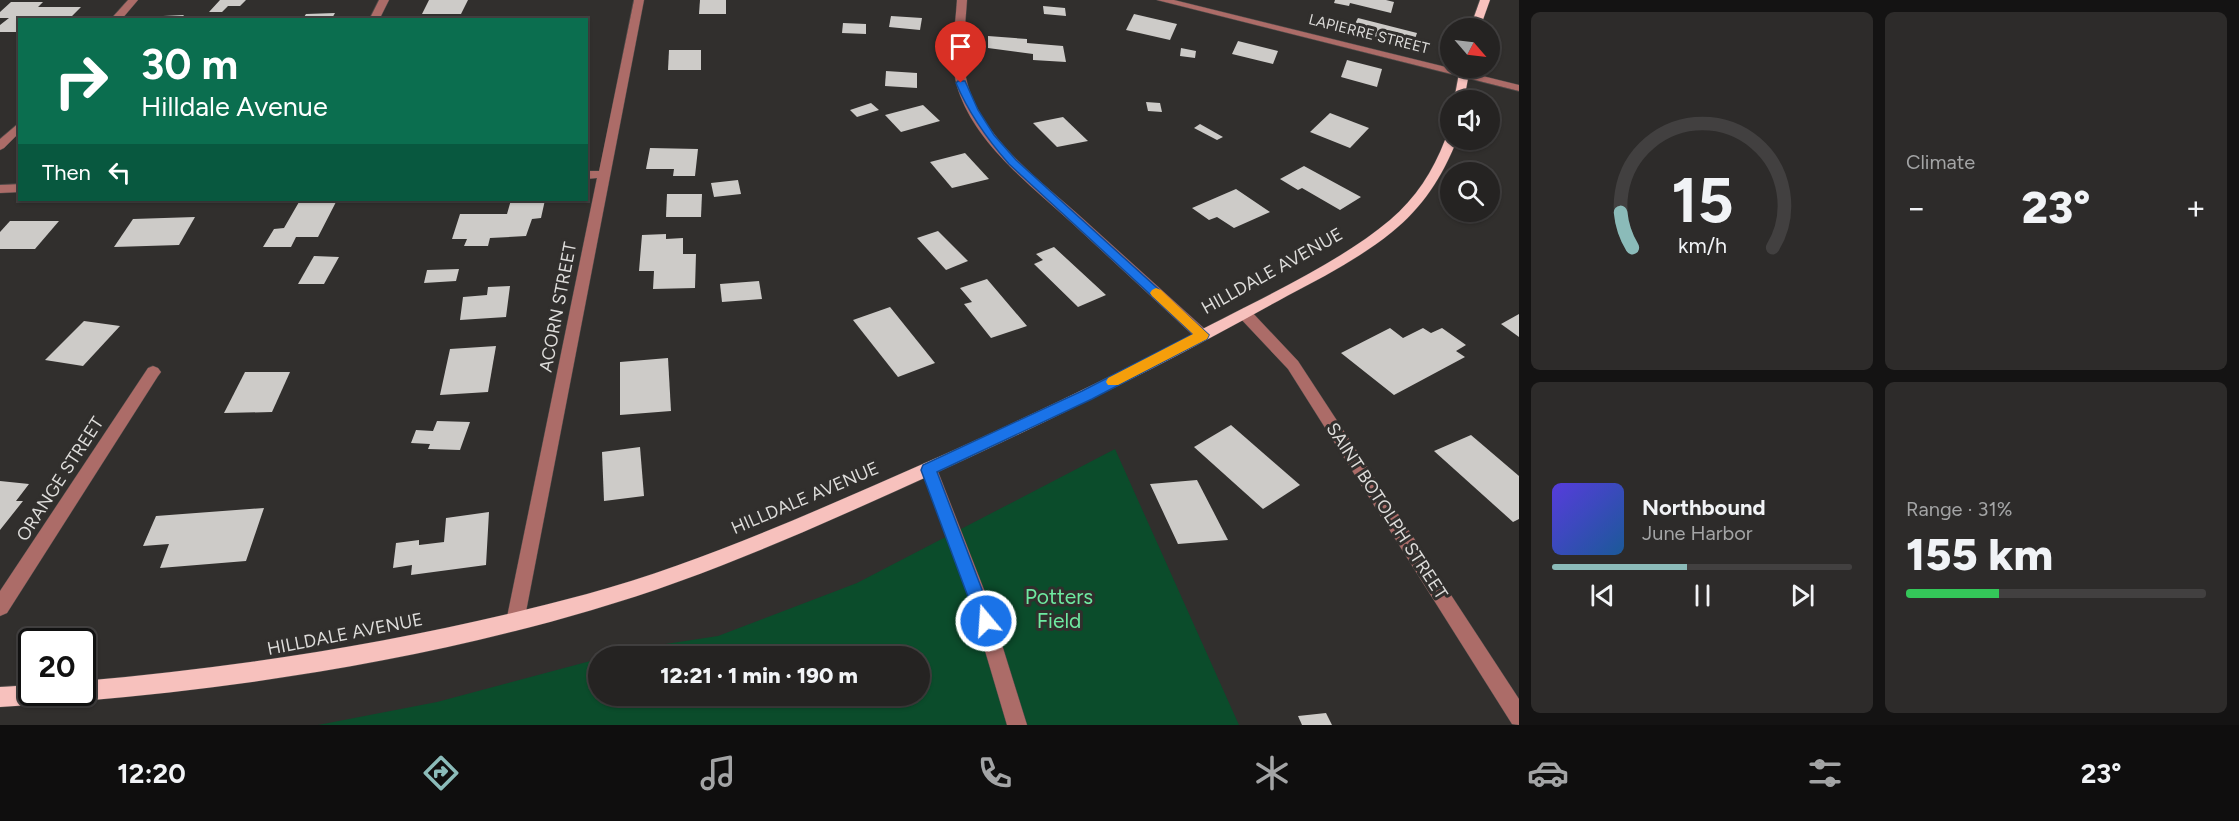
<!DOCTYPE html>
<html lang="en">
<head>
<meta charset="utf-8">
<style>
  body { margin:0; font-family:Figtree,sans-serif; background:#2d2b2a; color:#f1f3f6; height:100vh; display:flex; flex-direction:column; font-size:22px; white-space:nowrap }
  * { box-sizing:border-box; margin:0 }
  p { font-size:20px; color:#a3a4a5 }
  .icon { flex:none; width:33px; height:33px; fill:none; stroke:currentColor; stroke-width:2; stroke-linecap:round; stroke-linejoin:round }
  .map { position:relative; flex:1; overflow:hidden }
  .drawer { display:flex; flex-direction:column; gap:12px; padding:12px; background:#141313; width:720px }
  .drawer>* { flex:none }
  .hud { position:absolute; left:18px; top:18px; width:570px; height:183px; border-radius:0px; box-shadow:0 2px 4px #0004,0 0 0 2px #424040; background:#0b6e4f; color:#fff; overflow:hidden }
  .needle { width:39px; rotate:118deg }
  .buttons { position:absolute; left:1440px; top:18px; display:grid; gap:12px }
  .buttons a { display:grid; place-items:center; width:60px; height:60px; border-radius:50%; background:#252322; box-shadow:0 2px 4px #0004,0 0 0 2px #424040; font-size:30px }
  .speed { position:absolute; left:18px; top:628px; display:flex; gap:12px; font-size:30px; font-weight:700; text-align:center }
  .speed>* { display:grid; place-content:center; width:78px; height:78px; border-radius:50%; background:#252322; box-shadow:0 2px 4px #0004,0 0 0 2px #424040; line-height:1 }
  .speed .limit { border:3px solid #111; border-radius:9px; background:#fff; color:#111 }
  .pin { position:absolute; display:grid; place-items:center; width:51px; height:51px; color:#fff; margin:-62px -26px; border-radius:50% 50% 50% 0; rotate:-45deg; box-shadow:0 0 6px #0007 }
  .pin .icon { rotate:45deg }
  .me { position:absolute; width:66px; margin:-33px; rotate:342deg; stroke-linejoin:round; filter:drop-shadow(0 0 4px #0008) }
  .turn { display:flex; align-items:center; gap:21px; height:126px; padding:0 24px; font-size:27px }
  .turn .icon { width:78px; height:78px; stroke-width:2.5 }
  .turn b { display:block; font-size:42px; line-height:51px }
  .then { display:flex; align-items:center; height:57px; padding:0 24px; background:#0003; gap:12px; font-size:22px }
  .big { font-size:45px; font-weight:800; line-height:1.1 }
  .drawer .widget { flex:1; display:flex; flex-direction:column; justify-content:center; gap:9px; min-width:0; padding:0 21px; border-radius:9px; background:#2d2b2a }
  .drawer .dial { align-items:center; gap:0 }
  .dial svg { height:156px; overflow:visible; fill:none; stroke:#424040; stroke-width:7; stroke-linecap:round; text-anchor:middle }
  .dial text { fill:#f1f3f6; stroke:none }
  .song { display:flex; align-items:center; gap:18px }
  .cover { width:72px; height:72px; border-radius:9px; background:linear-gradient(135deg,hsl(250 70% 55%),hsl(210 70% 35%)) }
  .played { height:6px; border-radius:3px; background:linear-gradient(90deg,#8bbbb9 45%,#424040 45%) }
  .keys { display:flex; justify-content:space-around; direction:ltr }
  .heat { display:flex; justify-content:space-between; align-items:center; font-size:33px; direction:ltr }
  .charge { height:9px; border-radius:4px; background:linear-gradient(90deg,#34c759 31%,#424040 0) }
  .drawer .tiles { flex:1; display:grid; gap:12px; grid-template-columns:repeat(2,1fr) }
  .trip { position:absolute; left:588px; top:646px; width:342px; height:60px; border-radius:30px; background:#252322; box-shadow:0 2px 4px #0004,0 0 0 2px #424040; font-weight:800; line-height:60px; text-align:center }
  .menu { display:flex; height:96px; justify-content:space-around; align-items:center; background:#0f0e0e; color:#a3a4a5 }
  .menu .icon { width:42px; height:42px }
  .menu .active { color:#8bbbb9 }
  .menu b { font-size:27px; color:#f1f3f6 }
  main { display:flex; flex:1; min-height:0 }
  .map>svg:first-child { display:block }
  .green { fill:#0b4c2b }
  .building { fill:#cdcbc8 }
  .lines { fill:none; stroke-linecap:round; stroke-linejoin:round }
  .minor-casing { stroke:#4d4b49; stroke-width:1 }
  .major-casing { stroke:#4d4b49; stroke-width:1 }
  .minor { fill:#ac6c68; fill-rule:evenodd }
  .major { fill:#f7c1bd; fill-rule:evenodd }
  .route { fill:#1a73e8; stroke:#114b97; stroke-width:1.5 }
  .slow { fill:#f59e0b }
  .labels { text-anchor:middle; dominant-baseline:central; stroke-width:6; stroke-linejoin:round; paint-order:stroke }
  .far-street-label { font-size:15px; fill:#dddcda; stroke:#312f2d }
  .street-label { font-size:18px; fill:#dddcda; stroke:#312f2d }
  .near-park-label { font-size:21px; fill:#6eeaa1; stroke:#312f2d }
</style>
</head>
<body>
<main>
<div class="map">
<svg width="1519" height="725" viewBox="0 0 1519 725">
  <rect width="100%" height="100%" fill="#312f2d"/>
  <!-- green -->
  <path class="green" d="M1115,449L1239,725H318L437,702L598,659V696H920V657H608L646,647L718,636L857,583Z"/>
  <!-- building -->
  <g class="building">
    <path d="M220,0H246L240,6H228L222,12H209Z"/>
    <path d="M429,0H468L461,14H422Z"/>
    <path d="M700,0H726V14H699Z"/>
    <path d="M1335,0H1386L1394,2L1391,13L1350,3L1349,6L1334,3Z"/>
    <path d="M11,2H43L38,7H81L68,20H20V32H0V25L9,18H0V12Z"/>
    <path d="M1043,6L1065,8L1066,16L1044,14Z"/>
    <path d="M335,13L331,20H302L306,14Z"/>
    <path d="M1134,14L1177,24L1170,40L1126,30Z"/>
    <path d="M184,15L180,20H159L163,16Z"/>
    <path d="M891,16L922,18L920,30L889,27Z"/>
    <path d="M1358,18L1417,33L1413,45L1351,31Z"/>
    <path d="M843,23L866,24V34L842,33Z"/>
    <path d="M988,36L1027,39V43L1063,46L1066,62L1033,60V54L988,48Z"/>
    <path d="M1238,41L1278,51L1273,64L1232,54Z"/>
    <path d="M1181,48L1196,51L1195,58L1180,56Z"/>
    <path d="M669,50H701V70H668Z"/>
    <path d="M1347,60L1382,69L1377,87L1341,77Z"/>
    <path d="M886,71L917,73V88L885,86Z"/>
    <path d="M1146,102L1160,103L1162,112L1148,111Z"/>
    <path d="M871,103L879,110L857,117L850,110Z"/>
    <path d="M923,105L940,121L901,132L885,115Z"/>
    <path d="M1330,113L1369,128L1350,148L1310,132Z"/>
    <path d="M1063,117L1088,141L1057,147L1033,123Z"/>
    <path d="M1200,124L1223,137L1217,140L1194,128Z"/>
    <path d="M650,148L698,149L695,176H673L674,169H646Z"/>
    <path d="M965,153L989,179L952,188L930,162Z"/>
    <path d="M1304,166L1361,197L1340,210L1302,188L1298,190L1280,179Z"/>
    <path d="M738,180L741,194L714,197L711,183Z"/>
    <path d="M1236,189L1270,212L1234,228L1217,217L1209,220L1192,208Z"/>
    <path d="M667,194H702L701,217H666Z"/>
    <path d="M511,200H545L541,218L532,219L526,236L490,238L488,246H464L467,239H452L460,214H507Z"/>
    <path d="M299,202H336L318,237H296L291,247H263L274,229L284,228Z"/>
    <path d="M195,217L179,245L114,247L133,219Z"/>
    <path d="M10,221H59L35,249H0V232Z"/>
    <path d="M938,231L968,261L946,270L917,238Z"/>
    <path d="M666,234V239L683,238V254H696L695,288L653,289L654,271H639L642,235Z"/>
    <path d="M1054,247L1106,295L1078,307L1034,264L1043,260L1036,254Z"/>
    <path d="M314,256L339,257L324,284H298Z"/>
    <path d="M459,269L456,281L424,283L427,270Z"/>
    <path d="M987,279L1027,326L991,338L964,304L972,302L960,288Z"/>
    <path d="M759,281L762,299L722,302L720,284Z"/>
    <path d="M510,286L506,317L460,320L463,297L487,295L488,287Z"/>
    <path d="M890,307L935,363L898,377L853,320Z"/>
    <path d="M1519,314V337L1501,324Z"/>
    <path d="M84,321L120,326L83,366L45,360Z"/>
    <path d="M1390,328L1403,338L1423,328L1431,333L1442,328L1466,345L1456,351L1465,357L1394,395L1341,353Z"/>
    <path d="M496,346L488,392L440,395L450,349Z"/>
    <path d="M668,358L671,411L620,415V362Z"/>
    <path d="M245,372H290L272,412L224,413Z"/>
    <path d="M437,421L470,422L460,450L428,449L430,444L411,443L416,430L433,431Z"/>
    <path d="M1231,425L1300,485L1263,509L1194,447Z"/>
    <path d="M1471,435L1519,476V519L1513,522L1434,451Z"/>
    <path d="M640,447L644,496L604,501L602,452Z"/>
    <path d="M1197,480L1228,540L1178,544L1150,484Z"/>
    <path d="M0,481L29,484L16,501H23L0,530Z"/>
    <path d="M264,508L246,561L160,568L169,544L143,546L156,516Z"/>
    <path d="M489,512L486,565L411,575L412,565L393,568L396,543L419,540V545L444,542L446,518Z"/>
    <path d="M1326,713L1332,725H1302L1298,716Z"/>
  </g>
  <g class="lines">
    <defs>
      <g id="minor">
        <path d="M128,0H138L121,20H110Z"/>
        <path d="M379,0H389L379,20H369Z"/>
        <path d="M634,0H644L524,622L522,628L515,631L508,628L506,622L597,178L586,179V171H599Z"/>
        <path d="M957,0H967C965,32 959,64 971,95C992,146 1042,182 1081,217C1123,255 1165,293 1207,331L1209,335L1207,339H1197C1156,301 1114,262 1073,224C1033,187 980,148 960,95C948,64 955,32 957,0Z"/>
        <path d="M1157,0H1174L1519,85V91Z"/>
        <path d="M20,122V132L4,148L0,150V139Z"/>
        <path d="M20,184V192L0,193V185Z"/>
        <path d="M1244,308L1249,309L1298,361L1519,699V725L1512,724L1288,369L1239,317L1237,313Z"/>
        <path d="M153,366L158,368L161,372L158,376L7,613L0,616V591L148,368Z"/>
        <path d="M929,462L935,464L937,469L988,600L1027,725H1007L970,600L921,469L923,464Z"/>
      </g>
      <g id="major">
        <path d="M1480,0H1490L1480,28H1470Z"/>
        <path d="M1460,68H1470L1464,100H1454Z"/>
        <path d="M1450,137V140H1457C1442,177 1423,207 1392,232C1360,258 1323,277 1287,296C1243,320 1198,345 1153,368C1051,420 947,469 842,515C761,551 678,585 592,610C426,659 255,686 82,701L75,698L73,693H82V681C253,666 421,639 587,594C686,567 781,526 875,485C983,438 1091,388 1195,333C1257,300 1338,264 1390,220C1416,198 1433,171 1445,140Z"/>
        <path d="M32,685V693H71L68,700L61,703L0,707V687Z"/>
      </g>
    </defs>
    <!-- minor casing -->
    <use href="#minor" class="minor-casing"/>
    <!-- major casing -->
    <use href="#major" class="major-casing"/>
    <!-- minor -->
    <use href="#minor" class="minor"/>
    <!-- major -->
    <use href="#major" class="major"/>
  </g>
  <!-- route -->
  <path class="route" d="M958,81H965L978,110L994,135L1016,160L1209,335L1207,339L1092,399L937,472L994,621L992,627L986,629L980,627L977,621L921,470L923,465L1082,391L1193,334L1009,164C987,139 969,114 956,83Z"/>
  <!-- slow -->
  <path class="slow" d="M1156,288L1161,290L1209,335L1207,339L1118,385H1108L1106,382L1108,378L1193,334L1152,296L1150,293L1152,290Z"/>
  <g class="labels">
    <!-- far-street labels -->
    <g class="far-street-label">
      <text transform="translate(1369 34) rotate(14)">LAPIERRE STREET</text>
    </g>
    <!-- street labels -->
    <g class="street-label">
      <text transform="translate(1272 271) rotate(-29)">HILLDALE AVENUE</text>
      <text transform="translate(558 307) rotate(-79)">ACORN STREET</text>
      <text transform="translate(60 479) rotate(-57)">ORANGE STREET</text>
      <text transform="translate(805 498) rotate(-23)">HILLDALE AVENUE</text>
      <text transform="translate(1387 511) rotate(57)">SAINT BOTOLPH STREET</text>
      <text transform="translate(345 634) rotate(-11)">HILLDALE AVENUE</text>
    </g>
    <!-- near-park labels -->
    <g class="near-park-label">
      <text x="1059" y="596">Potters<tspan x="1059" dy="24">Field</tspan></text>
    </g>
  </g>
</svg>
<div class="buttons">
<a><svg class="needle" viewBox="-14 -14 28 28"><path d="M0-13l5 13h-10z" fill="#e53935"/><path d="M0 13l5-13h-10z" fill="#a3a4a5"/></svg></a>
<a><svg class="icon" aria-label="sound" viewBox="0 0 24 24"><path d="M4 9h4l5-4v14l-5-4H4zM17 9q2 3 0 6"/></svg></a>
<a><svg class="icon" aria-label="search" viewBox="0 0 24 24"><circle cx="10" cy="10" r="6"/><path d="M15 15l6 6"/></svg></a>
</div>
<div class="speed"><div class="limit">20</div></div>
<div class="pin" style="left:961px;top:83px;background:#d93025"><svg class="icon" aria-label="arrive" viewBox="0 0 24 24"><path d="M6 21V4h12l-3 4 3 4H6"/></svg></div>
<svg class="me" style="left:986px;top:621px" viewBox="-20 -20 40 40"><circle r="17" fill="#1a73e8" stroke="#fff" stroke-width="3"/><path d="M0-11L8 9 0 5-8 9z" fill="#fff"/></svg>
<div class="trip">12:21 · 1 min · 190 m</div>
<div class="hud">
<div class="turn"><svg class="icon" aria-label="right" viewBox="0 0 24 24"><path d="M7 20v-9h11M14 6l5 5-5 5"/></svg><div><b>30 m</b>Hilldale Avenue</div></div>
<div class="then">Then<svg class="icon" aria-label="left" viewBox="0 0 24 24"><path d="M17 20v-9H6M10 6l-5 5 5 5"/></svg></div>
</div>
</div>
<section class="drawer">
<div class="tiles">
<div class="widget dial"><svg viewBox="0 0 100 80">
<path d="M14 69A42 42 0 1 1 86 69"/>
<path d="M14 69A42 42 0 0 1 8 51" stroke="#8bbbb9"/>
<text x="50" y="56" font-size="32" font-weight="700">15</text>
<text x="50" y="72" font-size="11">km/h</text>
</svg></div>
<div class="widget"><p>Climate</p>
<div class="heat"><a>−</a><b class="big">23°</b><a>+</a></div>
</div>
<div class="widget">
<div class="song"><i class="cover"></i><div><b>Northbound</b><p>June Harbor</p></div></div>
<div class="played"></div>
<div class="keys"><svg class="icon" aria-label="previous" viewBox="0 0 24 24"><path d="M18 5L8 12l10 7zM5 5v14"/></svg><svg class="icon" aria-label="pause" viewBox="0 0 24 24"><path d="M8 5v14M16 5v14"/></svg><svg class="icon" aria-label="next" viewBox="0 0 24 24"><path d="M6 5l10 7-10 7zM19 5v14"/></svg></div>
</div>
<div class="widget"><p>Range · 31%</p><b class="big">155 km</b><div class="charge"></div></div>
</div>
</section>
</main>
<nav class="menu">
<b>12:20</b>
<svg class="icon active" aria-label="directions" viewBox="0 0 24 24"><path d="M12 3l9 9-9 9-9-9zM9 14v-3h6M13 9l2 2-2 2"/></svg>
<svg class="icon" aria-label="music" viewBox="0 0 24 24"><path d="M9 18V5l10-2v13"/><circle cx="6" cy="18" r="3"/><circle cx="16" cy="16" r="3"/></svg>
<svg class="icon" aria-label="phone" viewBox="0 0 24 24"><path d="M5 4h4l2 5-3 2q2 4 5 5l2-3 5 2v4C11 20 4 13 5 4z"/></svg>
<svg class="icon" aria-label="climate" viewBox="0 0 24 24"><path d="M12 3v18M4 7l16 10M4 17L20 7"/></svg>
<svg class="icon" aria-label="car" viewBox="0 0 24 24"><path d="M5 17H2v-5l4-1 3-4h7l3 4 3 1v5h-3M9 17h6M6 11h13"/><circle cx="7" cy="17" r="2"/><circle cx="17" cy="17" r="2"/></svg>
<svg class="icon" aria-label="filters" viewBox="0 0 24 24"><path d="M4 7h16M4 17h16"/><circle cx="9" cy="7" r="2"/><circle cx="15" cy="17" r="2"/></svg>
<b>23°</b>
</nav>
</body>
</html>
